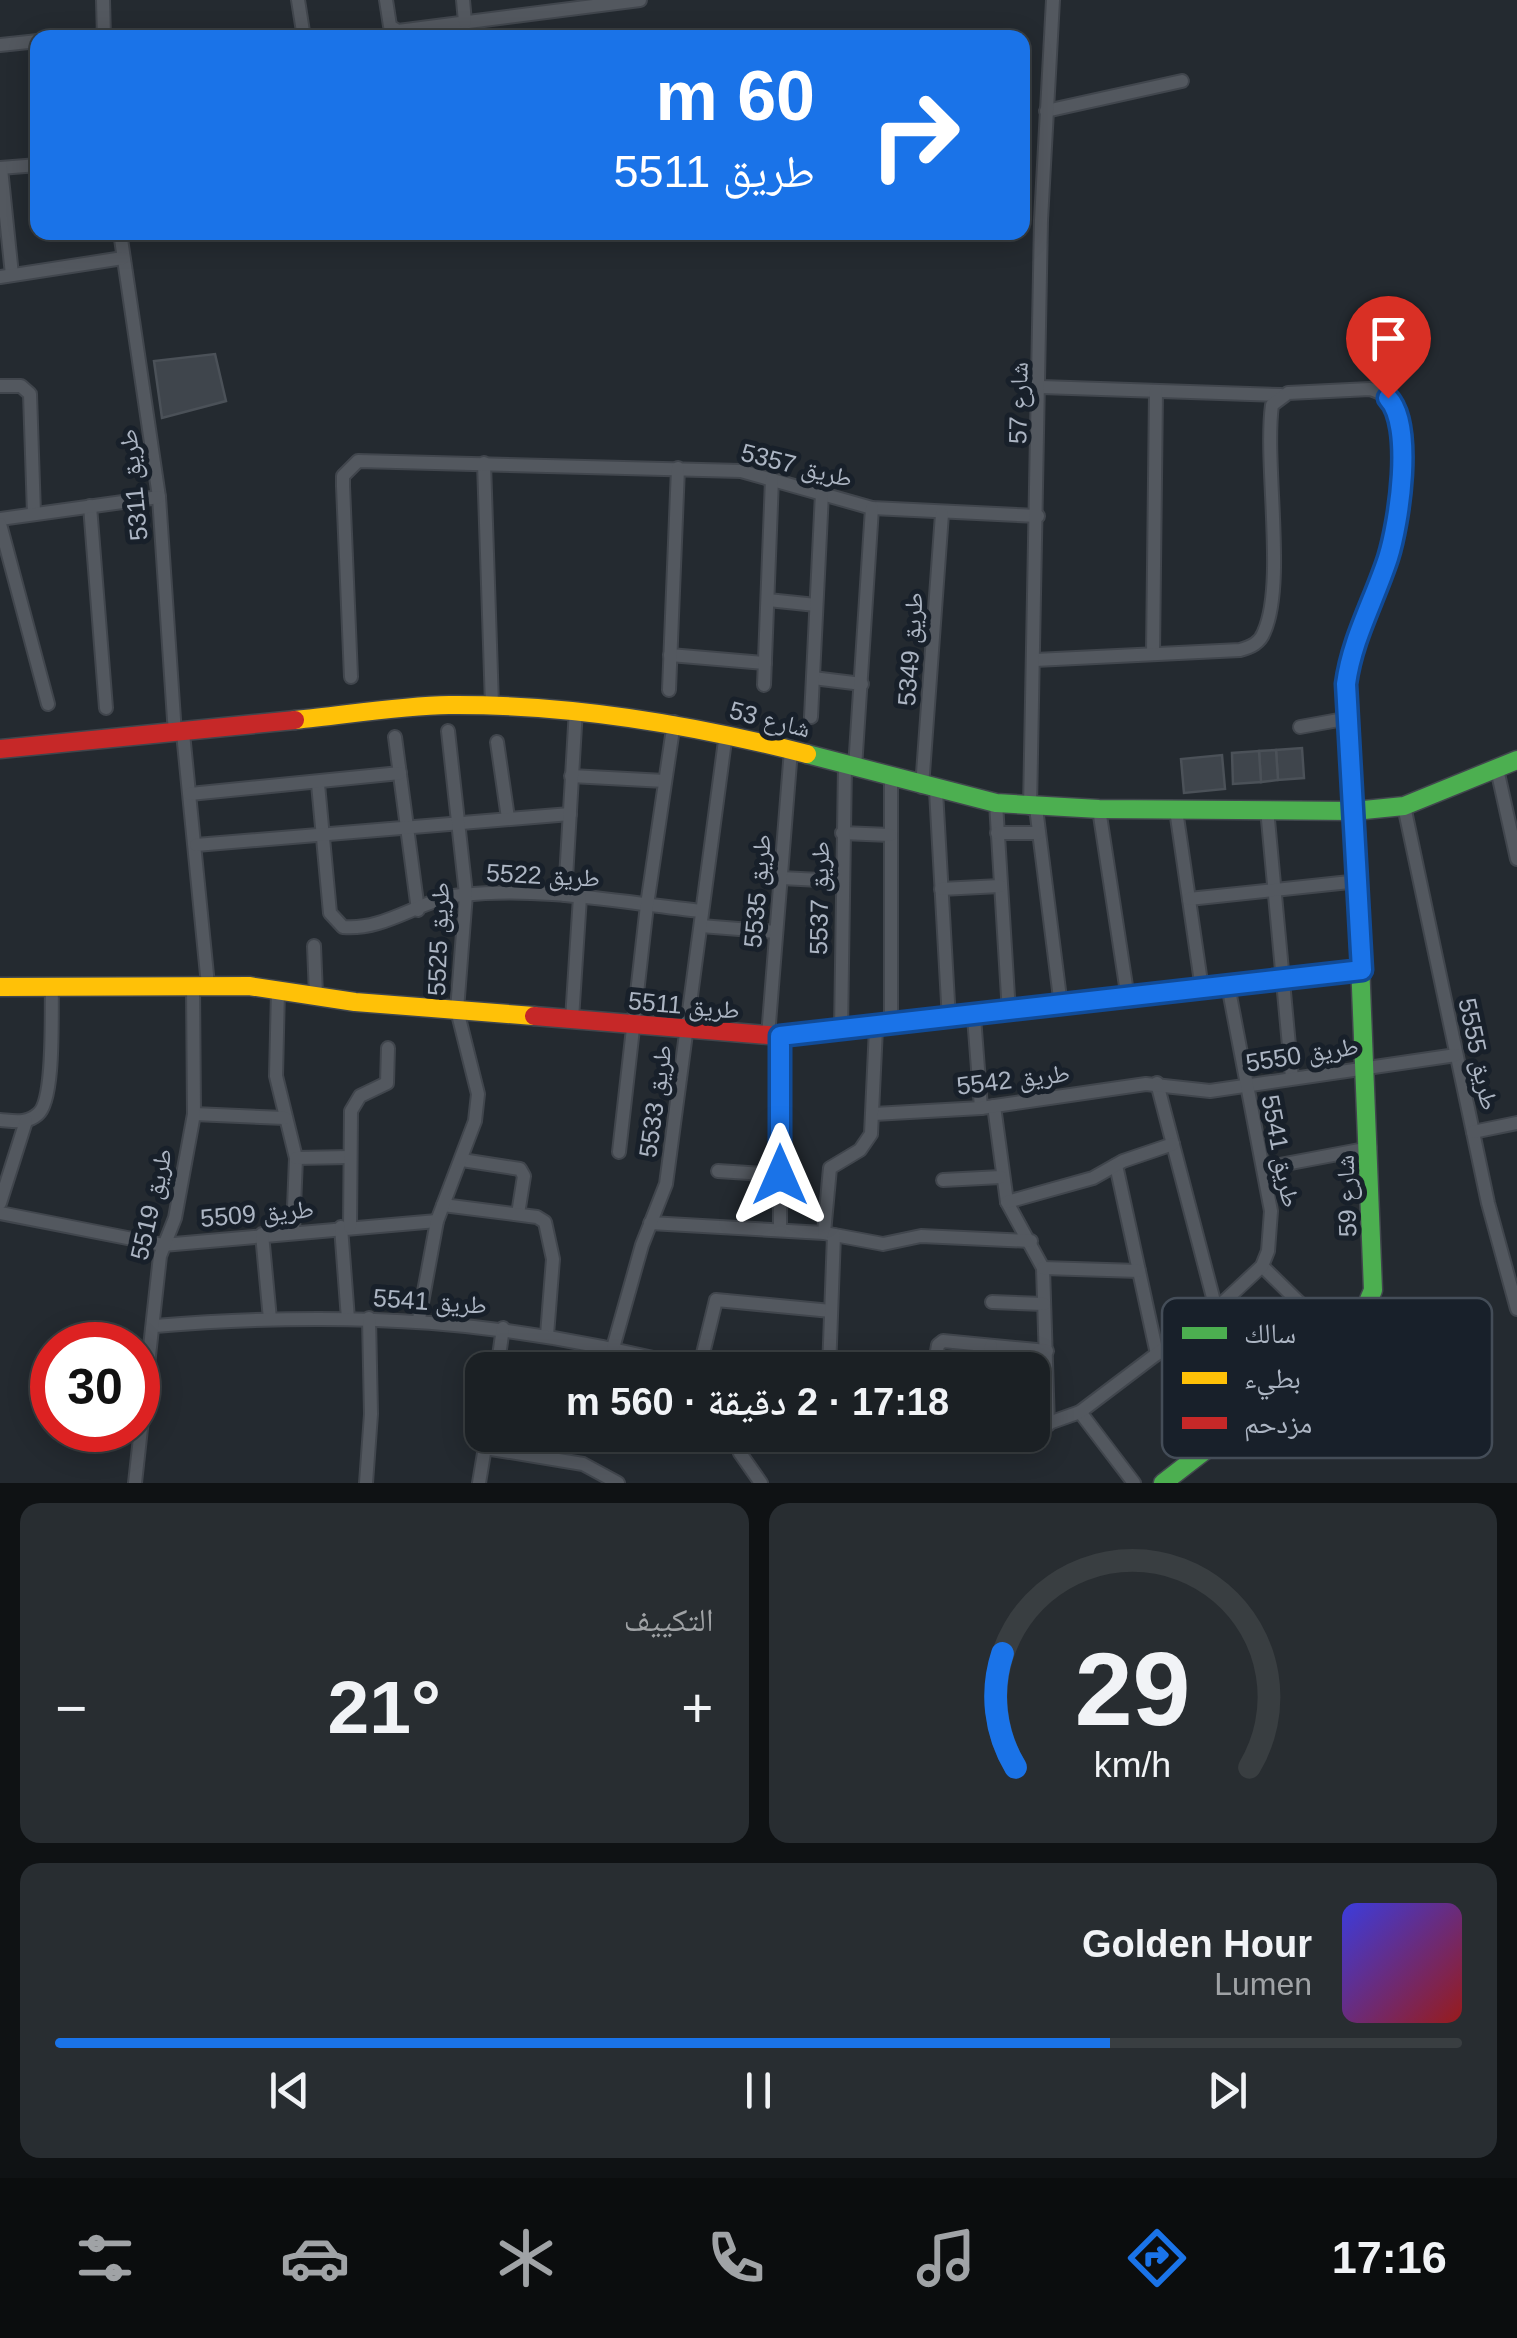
<!DOCTYPE html>
<html lang="ar">
<head>
<meta charset="utf-8">
<style>
  body { margin:0; font-family:Helvetica,"Noto Naskh Arabic",sans-serif; background:#282d31; color:#f1f3f6; direction:rtl; height:100vh; display:flex; flex-direction:column; font-size:38px; white-space:nowrap }
  * { box-sizing:border-box; margin:0 }
  p { font-size:32px; color:#a0a3a6 }
  .icon { flex:none; width:55px; height:55px; fill:none; stroke:currentColor; stroke-width:2; stroke-linecap:round; stroke-linejoin:round }
  .map { position:relative; height:1483px; overflow:hidden; direction:ltr }
  .side { display:flex; flex-direction:column; gap:20px; padding:20px; background:#0f1214; flex:1 }
  .side>* { flex:none }
  .guide { position:absolute; left:30px; top:30px; width:1000px; height:210px; border-radius:20px; box-shadow:0 5px 25px #0003,0 0 0 2px #393e41; direction:rtl; background:#1a73e8; color:#fff; overflow:hidden }
  .speed { position:absolute; left:30px; top:1322px; display:flex; gap:20px; font-size:50px; font-weight:700; text-align:center }
  .speed>* { display:grid; place-content:center; width:130px; height:130px; border-radius:50%; background:#1b2024; box-shadow:0 5px 25px #0003,0 0 0 2px #393e41; line-height:1 }
  .speed .limit { border:15px solid #d22; background:#fff; color:#111 }
  .pin { position:absolute; display:grid; place-items:center; width:85px; height:85px; color:#fff; margin:-102px -42px; border-radius:50% 50% 50% 0; rotate:-45deg; box-shadow:0 0 10px #0007 }
  .pin .icon { rotate:45deg }
  .me { position:absolute; width:110px; margin:-55px; rotate:0deg; stroke-linejoin:round; filter:drop-shadow(0 0 8px #0008) }
  .turn { display:flex; align-items:center; gap:35px; height:210px; padding:0 50px; font-size:45px }
  .turn .icon { width:130px; height:130px; stroke-width:2.5 }
  .turn b { display:block; font-size:70px; line-height:85px }
  .big { font-size:75px; font-weight:600; line-height:1.1 }
  .side .tile { flex:1; display:flex; flex-direction:column; justify-content:center; gap:15px; min-width:0; padding:0 35px; border-radius:20px; background:#282d31 }
  .side .dial { align-items:center; gap:0 }
  .dial svg { height:260px; overflow:visible; fill:none; stroke:#393e41; stroke-width:7; stroke-linecap:round; text-anchor:middle }
  .dial text { fill:#f1f3f6; stroke:none }
  .song { display:flex; align-items:center; gap:30px }
  .cover { width:120px; height:120px; border-radius:15px; background:linear-gradient(135deg,hsl(240 70% 55%),hsl(0 70% 35%)) }
  .played { height:10px; border-radius:5px; background:linear-gradient(90deg,#1a73e8 75%,#393e41 75%) }
  .keys { display:flex; justify-content:space-around; direction:ltr }
  .heat { display:flex; justify-content:space-between; align-items:center; font-size:55px; direction:ltr }
  .side .tiles { flex:1; display:grid; gap:20px; grid-template-columns:1fr 1fr }
  .tile:last-child { grid-column:span 2 }
  .trip { position:absolute; left:465px; top:1352px; width:585px; height:100px; border-radius:20px; background:#1b2024; box-shadow:0 5px 25px #0003,0 0 0 2px #393e41; font-weight:600; line-height:100px; text-align:center; direction:rtl }
  .tab-bar { display:flex; height:160px; justify-content:space-around; align-items:center; background:#0b0d0e; color:#a0a3a6 }
  .tab-bar .icon { width:70px; height:70px }
  .tab-bar .current { color:#1a73e8 }
  .tab-bar b { font-size:45px; color:#f1f3f6 }
  .map>svg:first-child { display:block }
  .building { fill:#3f454c; stroke:#4b5158; stroke-width:2.5 }
  .lines { fill:none; stroke-linecap:round; stroke-linejoin:round }
  .street-casing { stroke:#41464d; stroke-width:16 }
  .fast-casing { stroke:#41464d; stroke-width:21 }
  .slow-casing { stroke:#41464d; stroke-width:21 }
  .jam-casing { stroke:#41464d; stroke-width:21 }
  .street { stroke:#53585f; stroke-width:12 }
  .fast { stroke:#4caf50; stroke-width:18 }
  .slow { stroke:#ffc107; stroke-width:18 }
  .jam { stroke:#c62828; stroke-width:18 }
  .route-casing { stroke:#114b97; stroke-width:25 }
  .route { stroke:#1a73e8; stroke-width:18 }
  .labels { text-anchor:middle; dominant-baseline:central; stroke-width:10; stroke-linejoin:round; paint-order:stroke }
  .street-label { font-size:25px; fill:#acb5c3; stroke:#18202a }
  .key { fill:#18202a; stroke:#444d58; stroke-width:2.5 }
  .key-label { font-size:28px; fill:#acb5c3 }
</style>
</head>
<body>
<div class="map">
<svg width="1517" height="1483" viewBox="0 0 1517 1483">
  <rect width="100%" height="100%" fill="#242a30"/>
  <!-- building -->
  <g class="building">
    <path d="M215,354L226,401L162,418L154,361Z"/>
    <path d="M1302,748L1304,778L1278,780L1276,750Z"/>
    <path d="M1276,750L1278,780L1261,782L1259,751Z"/>
    <path d="M1259,751L1261,782L1233,784L1232,753Z"/>
    <path d="M1222,755L1225,789L1184,793L1181,759Z"/>
  </g>
  <g class="lines">
    <defs>
      <g id="street">
        <path d="M103,0L104,38"/>
        <path d="M298,0L304,38"/>
        <path d="M386,0L390,26L398,31L640,0"/>
        <path d="M463,0L465,22"/>
        <path d="M77,38L104,35"/>
        <path d="M0,45L38,41"/>
        <path d="M1046,111L1182,81"/>
        <path d="M0,168L38,165"/>
        <path d="M1,168L12,275"/>
        <path d="M120,232L159,497L175,734"/>
        <path d="M0,277L123,258"/>
        <path d="M0,386H21L30,394L34,514"/>
        <path d="M1041,387L1281,395"/>
        <path d="M484,463L492,705"/>
        <path d="M90,506L106,708"/>
        <path d="M0,519L159,497"/>
        <path d="M0,524L48,704"/>
        <path d="M768,600L816,605"/>
        <path d="M1153,654L1156,391"/>
        <path d="M670,655L765,663"/>
        <path d="M1035,660L1240,650C1251,647 1260,643 1264,632C1286,583 1264,464 1272,405L1288,393L1370,389C1383,393 1394,399 1398,413C1410,447 1398,523 1388,557C1377,594 1356,628 1348,665C1339,713 1349,763 1354,811"/>
        <path d="M351,677L343,486V476L358,461L741,471L872,508L1038,516"/>
        <path d="M813,678L862,684"/>
        <path d="M764,685L772,479"/>
        <path d="M669,690L678,468"/>
        <path d="M811,717L822,493"/>
        <path d="M1300,727L1344,719"/>
        <path d="M183,733L208,985"/>
        <path d="M395,737L418,910"/>
        <path d="M497,742L508,818"/>
        <path d="M855,768L872,508"/>
        <path d="M1497,769L1517,859"/>
        <path d="M571,776L665,781"/>
        <path d="M891,779V1027"/>
        <path d="M318,784L330,913L343,927C386,931 420,899 462,895C541,886 624,903 702,911"/>
        <path d="M922,787L942,514"/>
        <path d="M936,791L949,1020"/>
        <path d="M190,794L400,773"/>
        <path d="M996,803L1009,1013"/>
        <path d="M1404,806L1488,1203L1517,1309"/>
        <path d="M1030,808L1041,220L1053,0"/>
        <path d="M1036,808L1061,1006"/>
        <path d="M1099,809L1128,999"/>
        <path d="M1267,809L1292,1078"/>
        <path d="M1176,810L1202,989"/>
        <path d="M842,833L890,835"/>
        <path d="M997,833H1039"/>
        <path d="M196,845L570,814"/>
        <path d="M781,878L840,881"/>
        <path d="M941,889L1000,886"/>
        <path d="M565,895L576,709"/>
        <path d="M1189,899L1359,881"/>
        <path d="M701,926L776,932"/>
        <path d="M314,946L316,995"/>
        <path d="M278,990L276,1076L296,1158L293,1232"/>
        <path d="M974,1017L981,1108"/>
        <path d="M572,1019L580,897"/>
        <path d="M841,1031L845,765"/>
        <path d="M768,1036L791,750"/>
        <path d="M1157,1083L1216,1309"/>
        <path d="M994,1106L1007,1202L1043,1268L1048,1425"/>
        <path d="M194,1114L285,1118"/>
        <path d="M874,1114L981,1108L1146,1084L1210,1091L1456,1055"/>
        <path d="M0,1120C14,1121 27,1124 38,1114C55,1100 51,1013 52,988"/>
        <path d="M1473,1132L1517,1123"/>
        <path d="M619,1152L647,905L674,722"/>
        <path d="M296,1158L350,1157"/>
        <path d="M462,1160L520,1169L524,1176L518,1214"/>
        <path d="M1116,1165L1157,1354"/>
        <path d="M1264,1168L1370,1148"/>
        <path d="M718,1171L780,1175"/>
        <path d="M943,1180L1001,1177"/>
        <path d="M1007,1202L1093,1178L1123,1161L1173,1144"/>
        <path d="M0,1203L26,1121"/>
        <path d="M443,1205L537,1217L545,1222L553,1259L547,1335"/>
        <path d="M0,1213L163,1245L437,1221"/>
        <path d="M650,1223L824,1233L883,1244L921,1236L1031,1241"/>
        <path d="M341,1227L348,1319"/>
        <path d="M350,1227L351,1111L360,1096L387,1083L388,1048"/>
        <path d="M780,1230V1036"/>
        <path d="M824,1233L830,1168L860,1150L871,1134L876,1028"/>
        <path d="M262,1234L270,1319"/>
        <path d="M1262,1266L1316,1319"/>
        <path d="M1043,1268L1139,1271"/>
        <path d="M992,1302L1044,1304"/>
        <path d="M419,1319L437,1221L475,1121L478,1094L457,1010L466,894L448,731"/>
        <path d="M155,1326C349,1310 511,1319 700,1370"/>
        <path d="M1173,1342L1204,1384"/>
        <path d="M613,1348L642,1245L666,1184L726,733"/>
        <path d="M497,1370L503,1328"/>
        <path d="M699,1370L716,1300L831,1311"/>
        <path d="M829,1370L834,1235"/>
        <path d="M934,1370L938,1345L943,1341L1047,1351"/>
        <path d="M988,1370L991,1346"/>
        <path d="M1080,1412L1134,1483"/>
        <path d="M1032,1429L1080,1412L1216,1309L1262,1266L1268,1251L1271,1211L1228,985"/>
        <path d="M734,1435L740,1453L761,1483"/>
        <path d="M485,1448L583,1464L618,1483"/>
        <path d="M135,1483L160,1256L175,1218L194,1114L193,985"/>
        <path d="M366,1483L371,1414L369,1318"/>
        <path d="M479,1483L487,1435"/>
      </g>
      <g id="fast">
        <path d="M807,754L996,803L1099,809L1354,811L1404,806L1517,760"/>
        <path d="M1163,1483L1345,1342L1358,1326L1373,1290L1354,811"/>
      </g>
      <g id="slow">
        <path d="M295,720C346,715 398,706 449,705C571,704 690,724 807,754"/>
        <path d="M0,987L249,986L355,1002L534,1016"/>
        <path d="M854,1027L1363,969"/>
      </g>
      <g id="jam">
        <path d="M0,749L295,720"/>
        <path d="M534,1016L780,1036L854,1027"/>
      </g>
    </defs>
    <!-- street casing -->
    <use href="#street" class="street-casing"/>
    <!-- fast casing -->
    <use href="#fast" class="fast-casing"/>
    <!-- slow casing -->
    <use href="#slow" class="slow-casing"/>
    <!-- jam casing -->
    <use href="#jam" class="jam-casing"/>
    <!-- street -->
    <use href="#street" class="street"/>
    <!-- fast -->
    <use href="#fast" class="fast"/>
    <!-- slow -->
    <use href="#slow" class="slow"/>
    <!-- jam -->
    <use href="#jam" class="jam"/>
  </g>
  <g class="lines">
    <defs>
      <path id="route" d="M780,1175V1036L1362,970L1346,684C1352,639 1374,601 1388,558C1399,523 1414,425 1388,398"/>
    </defs>
    <!-- route casing -->
    <use href="#route" class="route-casing"/>
    <!-- route -->
    <use href="#route" class="route"/>
  </g>
  <g class="labels">
    <!-- street labels -->
    <g class="street-label">
      <text transform="translate(1018 403) rotate(-89)">شارع 57</text>
      <text transform="translate(797 465) rotate(14)">طريق 5357</text>
      <text transform="translate(133 485) rotate(-96)">طريق 5311</text>
      <text transform="translate(910 649) rotate(-86)">طريق 5349</text>
      <text transform="translate(770 719) rotate(14)">شارع 53</text>
      <text transform="translate(543 875) rotate(3)">طريق 5522</text>
      <text transform="translate(757 891) rotate(-85)">طريق 5535</text>
      <text transform="translate(819 898) rotate(-89)">طريق 5537</text>
      <text transform="translate(438 939) rotate(-88)">طريق 5525</text>
      <text transform="translate(684 1005) rotate(5)">طريق 5511</text>
      <text transform="translate(1302 1054) rotate(-9)">طريق 5550</text>
      <text transform="translate(1479 1054) rotate(78)">طريق 5555</text>
      <text transform="translate(1013 1079) rotate(-7)">طريق 5542</text>
      <text transform="translate(655 1101) rotate(-82)">طريق 5533</text>
      <text transform="translate(1281 1151) rotate(79)">طريق 5541</text>
      <text transform="translate(1346 1196) rotate(-92)">شارع 59</text>
      <text transform="translate(151 1204) rotate(-77)">طريق 5519</text>
      <text transform="translate(257 1213) rotate(-5)">طريق 5509</text>
      <text transform="translate(430 1301) rotate(4)">طريق 5541</text>
    </g>
  </g>
  <!-- legend -->
  <rect x="1162" y="1298" width="330" height="160" rx="15" class="key"/>
  <rect x="1182" y="1327" width="45" height="12" fill="#4caf50"/>
  <rect x="1182" y="1372" width="45" height="12" fill="#ffc107"/>
  <rect x="1182" y="1417" width="45" height="12" fill="#c62828"/>
  <g class="key-label">
    <text x="1244" y="1343">سالك</text>
    <text x="1244" y="1388">بطيء</text>
    <text x="1244" y="1433">مزدحم</text>
  </g>
</svg>
<div class="speed"><div class="limit">30</div></div>
<div class="pin" style="left:1388px;top:398px;background:#d93025"><svg class="icon" aria-label="arrive" viewBox="0 0 24 24"><path d="M6 21V4h12l-3 4 3 4H6"/></svg></div>
<svg class="me" style="left:780px;top:1175px" viewBox="-20 -20 40 40"><path d="M0-17L14 15 0 8-14 15z" fill="#1a73e8" stroke="#fff" stroke-width="4"/></svg>
<div class="trip">17:18 · 2 دقيقة · 560 m</div>
<div class="guide">
<div class="turn"><svg class="icon" aria-label="right" viewBox="0 0 24 24"><path d="M7 20v-9h11M14 6l5 5-5 5"/></svg><div><b>60 m</b>طريق 5511</div></div>
</div>
</div>
<section class="side">
<div class="tiles">
<div class="tile dial"><svg viewBox="0 0 100 80">
<path d="M14 69A42 42 0 1 1 86 69"/>
<path d="M14 69A42 42 0 0 1 10 34" stroke="#1a73e8"/>
<text x="50" y="56" font-size="32" font-weight="700">29</text>
<text x="50" y="72" font-size="11">km/h</text>
</svg></div>
<div class="tile"><p>التكييف</p>
<div class="heat"><a>−</a><b class="big">21°</b><a>+</a></div>
</div>
<div class="tile">
<div class="song"><i class="cover"></i><div><b>Golden Hour</b><p>Lumen</p></div></div>
<div class="played"></div>
<div class="keys"><svg class="icon" aria-label="previous" viewBox="0 0 24 24"><path d="M18 5L8 12l10 7zM5 5v14"/></svg><svg class="icon" aria-label="pause" viewBox="0 0 24 24"><path d="M8 5v14M16 5v14"/></svg><svg class="icon" aria-label="next" viewBox="0 0 24 24"><path d="M6 5l10 7-10 7zM19 5v14"/></svg></div>
</div>
</div>
</section>
<nav class="tab-bar">
<b>17:16</b>
<svg class="icon current" aria-label="directions" viewBox="0 0 24 24"><path d="M12 3l9 9-9 9-9-9zM9 14v-3h6M13 9l2 2-2 2"/></svg>
<svg class="icon" aria-label="music" viewBox="0 0 24 24"><path d="M9 18V5l10-2v13"/><circle cx="6" cy="18" r="3"/><circle cx="16" cy="16" r="3"/></svg>
<svg class="icon" aria-label="phone" viewBox="0 0 24 24"><path d="M5 4h4l2 5-3 2q2 4 5 5l2-3 5 2v4C11 20 4 13 5 4z"/></svg>
<svg class="icon" aria-label="climate" viewBox="0 0 24 24"><path d="M12 3v18M4 7l16 10M4 17L20 7"/></svg>
<svg class="icon" aria-label="car" viewBox="0 0 24 24"><path d="M5 17H2v-5l4-1 3-4h7l3 4 3 1v5h-3M9 17h6M6 11h13"/><circle cx="7" cy="17" r="2"/><circle cx="17" cy="17" r="2"/></svg>
<svg class="icon" aria-label="filters" viewBox="0 0 24 24"><path d="M4 7h16M4 17h16"/><circle cx="9" cy="7" r="2"/><circle cx="15" cy="17" r="2"/></svg>
</nav>
</body>
</html>
